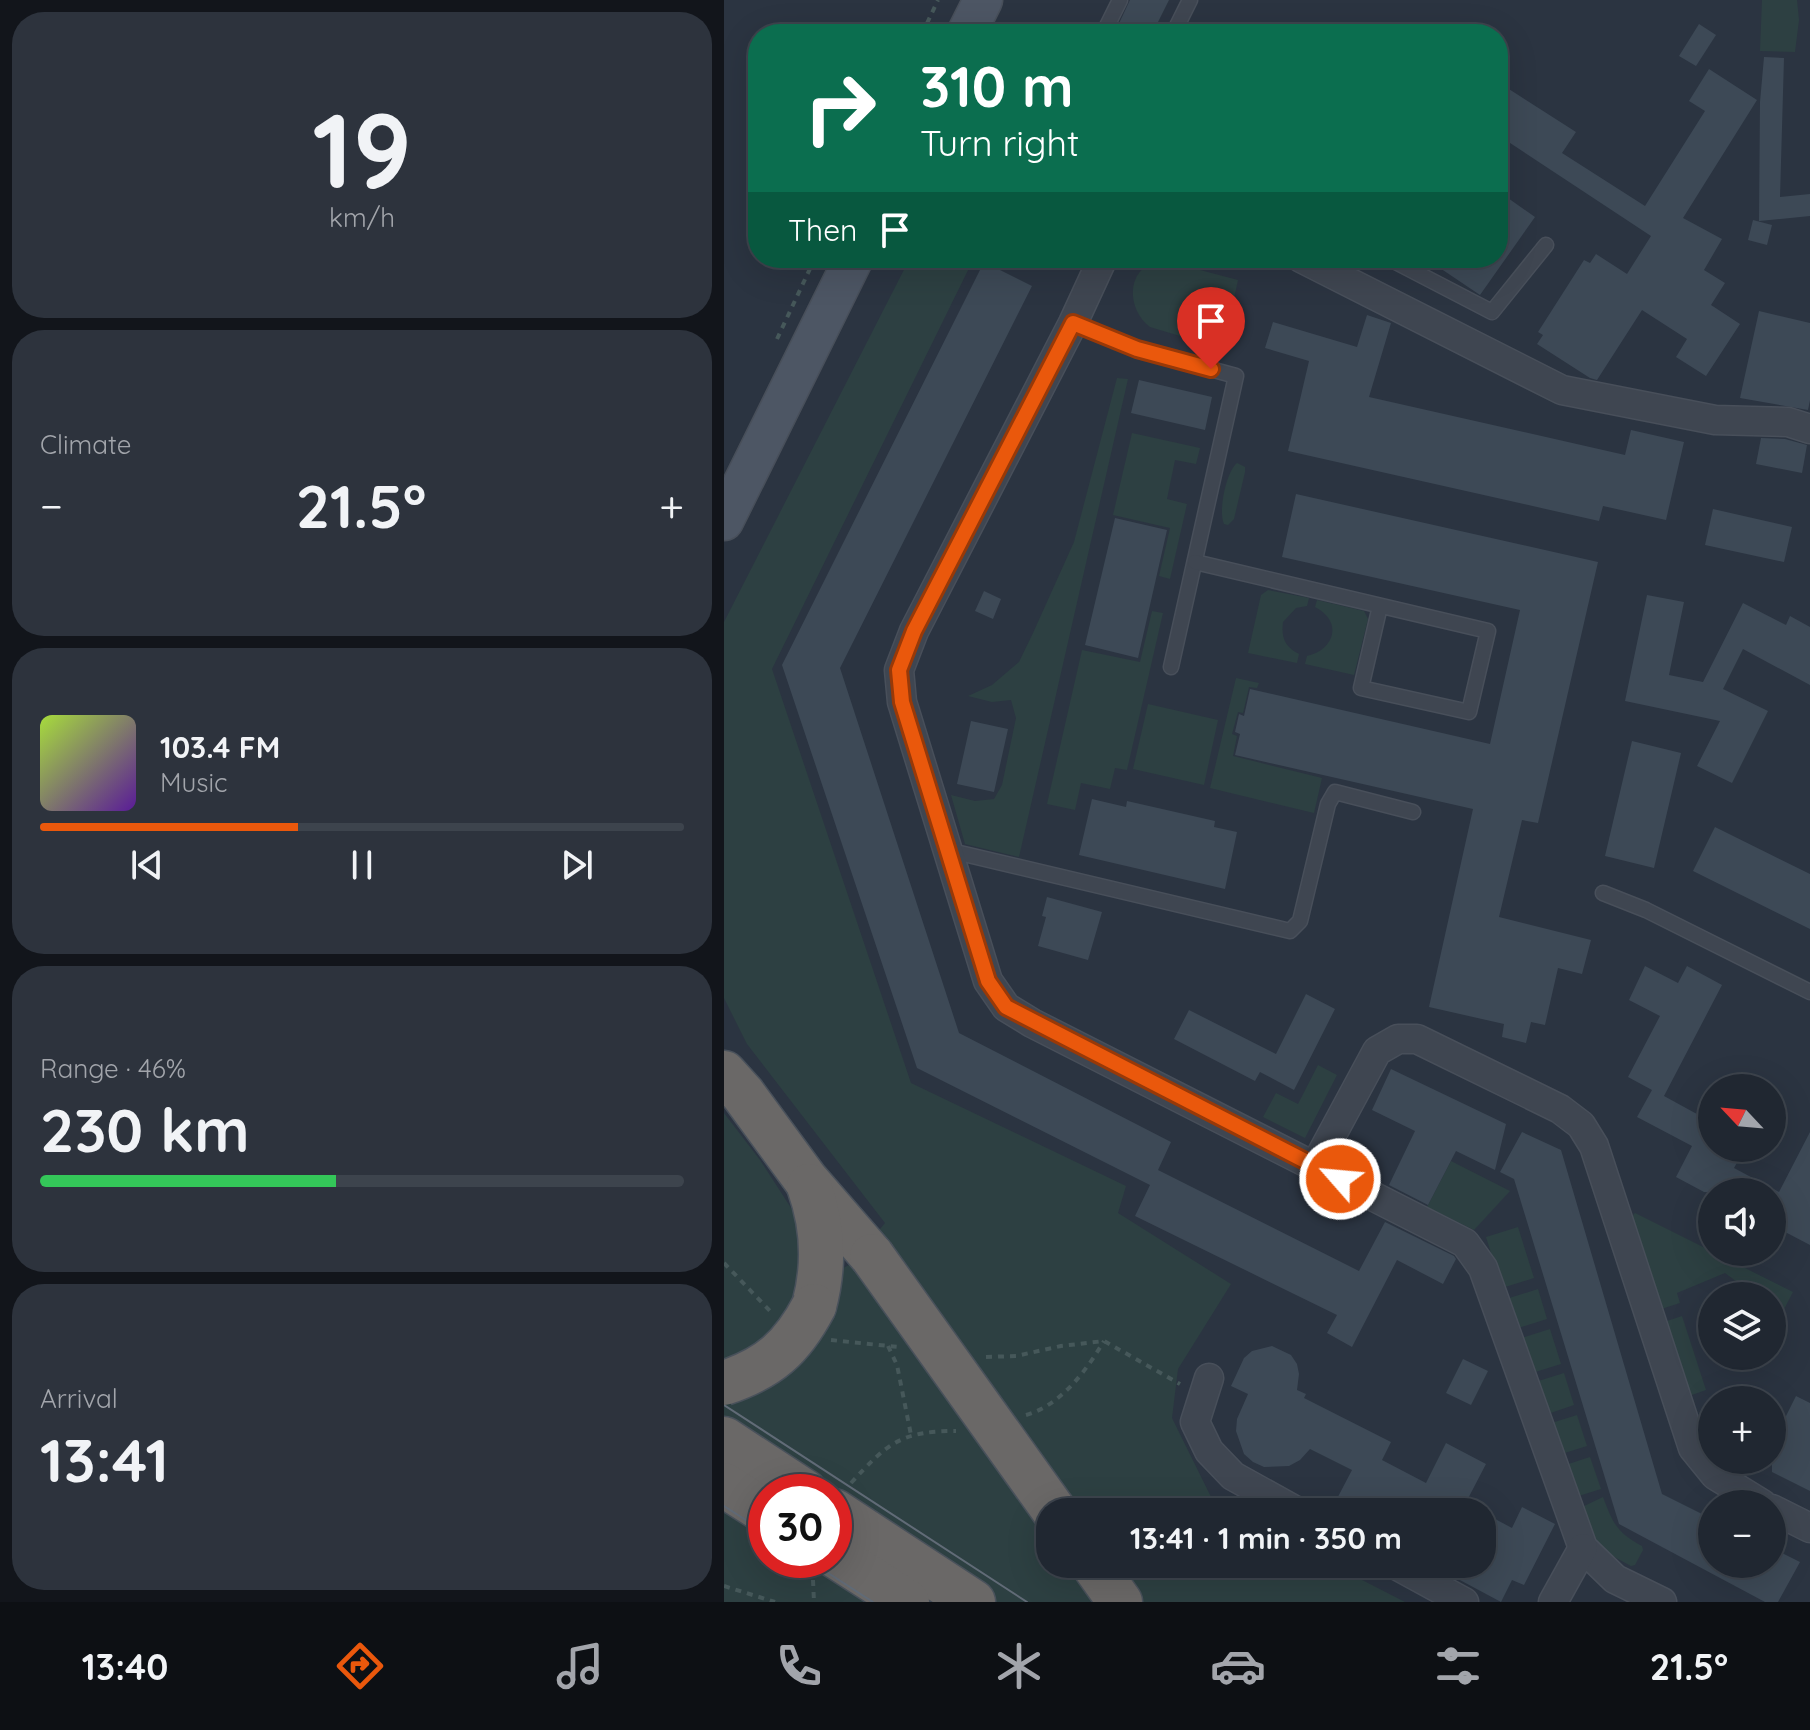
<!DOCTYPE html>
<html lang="en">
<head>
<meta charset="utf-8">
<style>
  body { margin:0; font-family:Quicksand,sans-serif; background:#2d333d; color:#f1f3f6; height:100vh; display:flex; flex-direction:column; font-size:30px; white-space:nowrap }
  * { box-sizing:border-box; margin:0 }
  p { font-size:26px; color:#a2a5ab }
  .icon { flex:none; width:44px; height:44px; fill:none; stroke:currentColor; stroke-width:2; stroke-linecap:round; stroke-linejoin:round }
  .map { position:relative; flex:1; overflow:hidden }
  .panel { display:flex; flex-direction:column; gap:12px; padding:12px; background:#12151b; width:724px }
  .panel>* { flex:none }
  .banner { position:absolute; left:24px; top:24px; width:760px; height:244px; border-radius:32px; box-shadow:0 8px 32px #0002,0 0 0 2px #3d444d; background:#0b6e4f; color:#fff; overflow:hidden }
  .needle { width:52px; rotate:296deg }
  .controls { position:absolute; left:974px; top:1074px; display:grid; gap:16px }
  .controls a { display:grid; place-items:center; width:88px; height:88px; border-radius:50%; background:#202731; box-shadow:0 8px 32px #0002,0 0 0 2px #3d444d; font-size:40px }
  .speed { position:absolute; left:24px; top:1474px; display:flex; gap:16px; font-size:40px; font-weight:700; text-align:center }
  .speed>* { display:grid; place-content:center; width:104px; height:104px; border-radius:50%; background:#202731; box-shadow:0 8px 32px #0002,0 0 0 2px #3d444d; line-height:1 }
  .speed .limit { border:12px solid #d22; background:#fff; color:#111 }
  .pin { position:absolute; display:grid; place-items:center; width:68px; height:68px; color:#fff; margin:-82px -34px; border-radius:50% 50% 50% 0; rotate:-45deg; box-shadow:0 0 8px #0007 }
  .pin .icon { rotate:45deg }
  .me { position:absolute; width:88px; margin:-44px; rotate:297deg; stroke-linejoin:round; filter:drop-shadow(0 0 6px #0008) }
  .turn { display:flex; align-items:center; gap:28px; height:168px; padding:0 40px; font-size:36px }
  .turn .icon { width:104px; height:104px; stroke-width:2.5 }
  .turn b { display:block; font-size:56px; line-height:68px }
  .then { display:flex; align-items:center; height:76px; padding:0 40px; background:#0003; gap:16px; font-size:30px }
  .big { font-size:60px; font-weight:800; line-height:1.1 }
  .panel .card { flex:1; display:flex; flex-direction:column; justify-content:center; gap:12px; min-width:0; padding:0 28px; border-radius:32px; background:#2d333d }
  .panel .dial { align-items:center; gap:0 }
  .dial b { font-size:104px; line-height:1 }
  .song { display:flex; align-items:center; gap:24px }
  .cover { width:96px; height:96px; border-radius:12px; background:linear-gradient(135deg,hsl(80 70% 55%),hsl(270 70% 35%)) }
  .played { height:8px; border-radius:4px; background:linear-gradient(90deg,#ea580c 40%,#3d444d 40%) }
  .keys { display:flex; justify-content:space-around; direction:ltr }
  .heat { display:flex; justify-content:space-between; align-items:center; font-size:44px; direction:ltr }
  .charge { height:12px; border-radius:6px; background:linear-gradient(90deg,#34c759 46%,#3d444d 0) }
  .trip { position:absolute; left:312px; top:1498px; width:460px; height:80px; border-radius:32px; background:#202731; box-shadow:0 8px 32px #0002,0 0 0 2px #3d444d; font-weight:800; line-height:80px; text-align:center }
  .tabs { display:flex; height:128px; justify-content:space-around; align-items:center; background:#0d1014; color:#a2a5ab }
  .tabs .icon { width:56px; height:56px }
  .tabs .active { color:#ea580c }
  .tabs b { font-size:36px; color:#f1f3f6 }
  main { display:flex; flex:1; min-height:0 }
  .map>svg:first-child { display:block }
  .green { fill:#2d4042; fill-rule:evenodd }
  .building { fill:#3d4956 }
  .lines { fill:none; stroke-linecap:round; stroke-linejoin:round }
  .service-casing { stroke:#484f5a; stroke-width:17 }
  .minor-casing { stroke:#484f5a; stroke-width:31 }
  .secondary-casing { stroke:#484f5a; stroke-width:41 }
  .trunk-casing { stroke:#49515b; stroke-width:47 }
  .path { stroke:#46585a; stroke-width:4; stroke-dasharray:6 6; stroke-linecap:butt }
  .service { stroke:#3f4651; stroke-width:14 }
  .minor { stroke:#3f4651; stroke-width:28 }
  .secondary { stroke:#4d5664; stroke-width:38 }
  .trunk { stroke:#6a6867; stroke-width:44 }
  .tram { stroke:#616b77; stroke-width:2 }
  .trunk-bridge-casing { stroke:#49515b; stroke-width:47; stroke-linecap:butt }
  .trunk-bridge { stroke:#6a6867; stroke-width:44 }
  .route-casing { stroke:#983908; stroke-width:20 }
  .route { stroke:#ea580c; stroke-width:14 }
</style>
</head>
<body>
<main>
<section class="panel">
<div class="card dial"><b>19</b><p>km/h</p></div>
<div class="card"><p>Climate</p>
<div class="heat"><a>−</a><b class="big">21.5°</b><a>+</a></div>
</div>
<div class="card">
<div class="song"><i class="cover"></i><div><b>103.4 FM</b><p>Music</p></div></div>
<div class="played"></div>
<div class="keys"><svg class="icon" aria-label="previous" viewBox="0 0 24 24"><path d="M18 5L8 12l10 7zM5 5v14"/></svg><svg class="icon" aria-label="pause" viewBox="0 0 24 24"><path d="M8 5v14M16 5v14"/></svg><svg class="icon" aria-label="next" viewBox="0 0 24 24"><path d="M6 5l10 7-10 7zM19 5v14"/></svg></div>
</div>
<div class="card"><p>Range · 46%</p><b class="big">230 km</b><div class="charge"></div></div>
<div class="card"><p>Arrival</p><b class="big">13:41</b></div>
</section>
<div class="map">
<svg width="1086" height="1602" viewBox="0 0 1086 1602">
  <rect width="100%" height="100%" fill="#2b3441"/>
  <!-- green -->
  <g class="green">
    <path d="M1038,0H1073L1075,20L1071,52L1036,51Z"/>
    <path d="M186,258H250L48,669L187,1083L402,1186L394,1213L507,1284L454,1369L448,1418L490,1503L507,1512H326V1564H607L681,1602H0V1113L36,1160L80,1228L117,1269L127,1264L161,1223L23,1044L0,998V622ZM42,1492H110V1560H42Z"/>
    <path d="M433,261H442L514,280L499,349L426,327C403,310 401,270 433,261Z"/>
    <path d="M393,378L404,379L295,857L241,844L227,795L251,801L270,799L278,785L292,718L287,700L268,702L244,696L268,685L295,662L309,633L350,542Z"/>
    <path d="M408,433L476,448L472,464L451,460L443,499L463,504L446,579L435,576L446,528L389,515Z"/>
    <path d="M513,463L521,467V472L510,519L504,525L500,524C494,511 502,472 513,463Z"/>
    <path d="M544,590L585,598L583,606L572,608L559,622C557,638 561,647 575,654L573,663L524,653L537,595Z"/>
    <path d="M593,600L640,611L644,619L630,675L581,664L583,656C611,650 619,621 591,607Z"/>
    <path d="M428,611L439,613L403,770L391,768L386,789L357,783L351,810L323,804L358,650L416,662Z"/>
    <path d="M512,678L535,683L533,688L525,687L519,713L514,712L508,734L513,736L509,756L598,778L590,813L486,788Z"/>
    <path d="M424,704L494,720L480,785L409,769Z"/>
    <path d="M594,1065L613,1075L581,1138L539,1117L552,1093L574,1104Z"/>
    <path d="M727,1161L786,1191L750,1230L703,1207Z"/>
    <path d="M911,1213L1069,1292L1057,1315L1048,1308V1296H1032L1001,1273L953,1293L956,1303L934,1310L905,1219Z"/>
    <path d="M794,1227L810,1278L778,1288L762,1237Z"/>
    <path d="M814,1289L823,1319L791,1329L782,1299Z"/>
    <path d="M958,1316L982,1390L962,1397L937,1323Z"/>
    <path d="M826,1329L837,1364L805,1374L794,1339Z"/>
    <path d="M840,1373L850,1405L818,1416L808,1383Z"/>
    <path d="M853,1415L863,1446L831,1456L821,1425Z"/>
    <path d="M866,1457L877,1489L845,1499L835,1467Z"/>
    <path d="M879,1497C889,1523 892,1532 918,1546L919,1550L911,1565L907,1566L872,1547L858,1507Z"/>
  </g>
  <!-- building -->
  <g class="building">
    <path d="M406,0H445L428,34H390Z"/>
    <path d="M975,24L992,35L972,66L955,56Z"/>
    <path d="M1040,57L1060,58L1056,197L1086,194V216L1035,221L1036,102Z"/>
    <path d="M985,69L1033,100L959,218L998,239L980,270L1001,283L987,305L1016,324L982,376L952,357L963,339L918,310L873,380L866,378L813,344L819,335L814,332L860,260L866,263L872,254L903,274L927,236L774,135V82L852,132L838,153L921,206L981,111L965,101Z"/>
    <path d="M774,191L811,217L756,295L701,258H774Z"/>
    <path d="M1029,220L1048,225L1043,245L1024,240Z"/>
    <path d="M260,262L308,286L116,668L235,1033L447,1142L434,1170L635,1271L661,1222L730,1256L732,1259L719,1284L673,1260L628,1347L603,1333L613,1315L411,1216L426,1185L193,1068L58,665Z"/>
    <path d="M1035,311L1086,323V400L1084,410L1016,398Z"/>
    <path d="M643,315L667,323L645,397L901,455L907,430L960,442L942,520L879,506L875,521L564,451L585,361L541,348L549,322L633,347Z"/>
    <path d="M415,380L488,397L481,430L407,413Z"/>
    <path d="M1037,438L1061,439L1083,445L1078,473L1032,464Z"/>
    <path d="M572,494L874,562L814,823L798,820L775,917L867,940L858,974L834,968L821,1025L807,1022L802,1043L778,1037L780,1024L705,1007L749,809L511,755L516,734L511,732L515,714L520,716L526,689L766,744L796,610L558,557Z"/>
    <path d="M989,509L1068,527L1060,562L981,545Z"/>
    <path d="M391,518L443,530L414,658L361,645Z"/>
    <path d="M260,591L277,599L269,619L251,611Z"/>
    <path d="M923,595L960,602L945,675L979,682L1019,603L1062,625L1066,616L1086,627V685L1019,649L999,689L1044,711L1008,783L973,766L996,721L901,701Z"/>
    <path d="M247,721L284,729L270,792L233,784Z"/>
    <path d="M908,741L957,753L930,868L881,856Z"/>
    <path d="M368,799L402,807L403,801L491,821L490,827L513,832L501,889L355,855Z"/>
    <path d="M991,827L1086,874V929L969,871Z"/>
    <path d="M323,897L378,912L364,960L314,946L322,917L318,916Z"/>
    <path d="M921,966L954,983L963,966L998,985L940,1096L982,1119L988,1108V1148H1021L1010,1168L1055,1192L1086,1132V1245L1048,1225V1192H980L952,1177L968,1146L913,1117L928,1090L904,1077L936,1016L905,1000Z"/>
    <path d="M582,994L611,1009L570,1090L536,1072L531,1081L450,1039L465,1010L552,1054Z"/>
    <path d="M667,1069L782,1124L771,1170L732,1151L704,1205L665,1185L691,1131L648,1110Z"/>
    <path d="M798,1132L837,1150L938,1494L988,1519V1564H1048V1548L1076,1562L1054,1602H1041L895,1524L790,1179L776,1172Z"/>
    <path d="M548,1346L567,1355L573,1364L575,1374L573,1390L582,1394L580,1398L667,1442L658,1460L702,1483L722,1443L762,1464L737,1512H606L628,1470L586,1449L576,1460L565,1466L540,1467L529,1462L520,1454L512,1431L513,1419L524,1394L507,1386L520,1358L528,1351Z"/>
    <path d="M739,1359L764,1371L747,1405L722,1393Z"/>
    <path d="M1072,1396L1086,1403V1491L1048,1472V1444Z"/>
    <path d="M798,1507L831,1524L800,1585L788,1580L777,1602L706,1564H758V1512L788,1528Z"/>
  </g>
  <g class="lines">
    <defs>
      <g id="service">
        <path d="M379,34L396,0"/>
        <path d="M449,34L466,0"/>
        <path d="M664,258L768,312L822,245"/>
        <path d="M349,323L413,349L512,376L447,667"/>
        <path d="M471,562L764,631L745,712L637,688L656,606"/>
        <path d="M223,850L566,931L576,921L604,804L611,792L689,812"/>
        <path d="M879,893L922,910L1086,992"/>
      </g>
      <g id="minor">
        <path d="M379,258L349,323L190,631L175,670L178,702L264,981L282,1007L308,1023L741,1243L759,1268L859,1548L891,1579L938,1602"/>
        <path d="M577,258L838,390L991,420L1064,422L1086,429"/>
        <path d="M591,1166L653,1051L674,1039H693L836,1109L857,1125L870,1146L969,1448L991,1475L1038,1504"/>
        <path d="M485,1378L471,1422L485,1451L509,1476L574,1512"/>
        <path d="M1048,1509L1086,1528"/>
        <path d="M670,1564L740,1602"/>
        <path d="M829,1602L859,1548"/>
      </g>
      <g id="secondary">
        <path d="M242,34L259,0"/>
        <path d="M0,521L130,258"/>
      </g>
      <g id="trunk">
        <path d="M0,1073L19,1094L82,1180L148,1256"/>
        <path d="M85,1186C99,1225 101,1265 90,1306"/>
        <path d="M0,1439L81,1492"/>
        <path d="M0,1485L42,1512"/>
        <path d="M110,1511L249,1602"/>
        <path d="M110,1555L183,1602"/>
        <path d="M369,1564L396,1602"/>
      </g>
    </defs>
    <!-- service casing -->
    <use href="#service" class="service-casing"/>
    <!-- minor casing -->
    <use href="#minor" class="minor-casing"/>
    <!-- secondary casing -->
    <use href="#secondary" class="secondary-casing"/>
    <!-- trunk casing -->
    <use href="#trunk" class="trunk-casing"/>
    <!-- path -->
    <g class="path">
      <path d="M198,34L214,0"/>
      <path d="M53,339L91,258"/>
      <path d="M0,1263L47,1312"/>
      <path d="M107,1340L174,1347"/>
      <path d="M164,1346L173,1365L187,1435"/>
      <path d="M262,1357L292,1356L337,1346L380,1341L456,1384"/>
      <path d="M302,1415C337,1405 362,1371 380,1341"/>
      <path d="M127,1483C163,1444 176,1431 232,1431"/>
      <path d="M89,1580L90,1602"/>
      <path d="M0,1586L51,1602"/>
    </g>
    <!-- service -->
    <use href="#service" class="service"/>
    <!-- minor -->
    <use href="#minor" class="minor"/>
    <!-- secondary -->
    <use href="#secondary" class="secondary"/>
    <!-- trunk -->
    <use href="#trunk" class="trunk"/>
    <!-- tram -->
    <g class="tram">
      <path d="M0,1405L303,1602"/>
      <path d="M0,1506L42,1533"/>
      <path d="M84,1560L149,1602"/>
    </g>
    <defs>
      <g id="trunk-bridge">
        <path d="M148,1256L331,1512"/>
        <path d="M0,1383C45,1368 68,1348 90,1306"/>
      </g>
    </defs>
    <!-- trunk-bridge casing -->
    <use href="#trunk-bridge" class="trunk-bridge-casing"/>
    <!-- trunk-bridge -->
    <use href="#trunk-bridge" class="trunk-bridge"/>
  </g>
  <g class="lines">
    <defs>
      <path id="route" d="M487,369L413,349L349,323L190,631L175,670L178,702L264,981L282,1007L616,1179"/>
    </defs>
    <!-- route casing -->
    <use href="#route" class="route-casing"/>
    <!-- route -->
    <use href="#route" class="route"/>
  </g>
</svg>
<div class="controls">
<a><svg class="needle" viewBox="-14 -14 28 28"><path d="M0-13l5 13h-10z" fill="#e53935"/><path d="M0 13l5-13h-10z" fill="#a2a5ab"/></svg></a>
<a><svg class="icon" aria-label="sound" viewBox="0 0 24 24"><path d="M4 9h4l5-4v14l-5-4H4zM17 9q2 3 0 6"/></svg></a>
<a><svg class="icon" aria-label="layers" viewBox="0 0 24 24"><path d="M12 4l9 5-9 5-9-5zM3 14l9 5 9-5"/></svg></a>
<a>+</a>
<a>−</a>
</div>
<div class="speed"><div class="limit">30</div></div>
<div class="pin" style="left:487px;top:369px;background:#d93025"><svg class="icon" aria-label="arrive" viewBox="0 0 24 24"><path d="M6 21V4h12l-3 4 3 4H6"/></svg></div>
<svg class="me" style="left:616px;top:1179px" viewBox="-20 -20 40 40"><circle r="17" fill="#ea580c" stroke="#fff" stroke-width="3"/><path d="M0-11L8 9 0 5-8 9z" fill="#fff"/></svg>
<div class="trip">13:41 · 1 min · 350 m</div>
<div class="banner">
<div class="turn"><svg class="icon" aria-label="right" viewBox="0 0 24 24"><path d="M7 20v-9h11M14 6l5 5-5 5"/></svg><div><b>310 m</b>Turn right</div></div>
<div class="then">Then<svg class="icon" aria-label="arrive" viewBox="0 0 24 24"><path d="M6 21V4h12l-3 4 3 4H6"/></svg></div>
</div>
</div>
</main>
<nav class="tabs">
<b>13:40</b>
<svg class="icon active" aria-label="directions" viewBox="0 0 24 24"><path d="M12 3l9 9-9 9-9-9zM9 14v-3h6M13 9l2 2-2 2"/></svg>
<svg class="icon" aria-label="music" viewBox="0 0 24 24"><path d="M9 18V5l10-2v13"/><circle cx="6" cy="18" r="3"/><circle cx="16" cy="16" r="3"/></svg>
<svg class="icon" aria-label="phone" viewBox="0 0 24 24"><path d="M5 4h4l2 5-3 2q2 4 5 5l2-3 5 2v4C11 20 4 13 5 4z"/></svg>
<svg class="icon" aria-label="climate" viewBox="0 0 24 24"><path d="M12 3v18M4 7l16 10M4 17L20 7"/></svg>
<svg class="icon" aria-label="car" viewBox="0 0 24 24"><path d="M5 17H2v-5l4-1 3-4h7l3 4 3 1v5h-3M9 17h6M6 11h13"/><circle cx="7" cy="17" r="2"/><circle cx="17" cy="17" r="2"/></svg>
<svg class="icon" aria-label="filters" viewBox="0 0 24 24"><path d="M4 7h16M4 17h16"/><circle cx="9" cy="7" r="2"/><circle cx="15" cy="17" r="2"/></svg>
<b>21.5°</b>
</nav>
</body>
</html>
